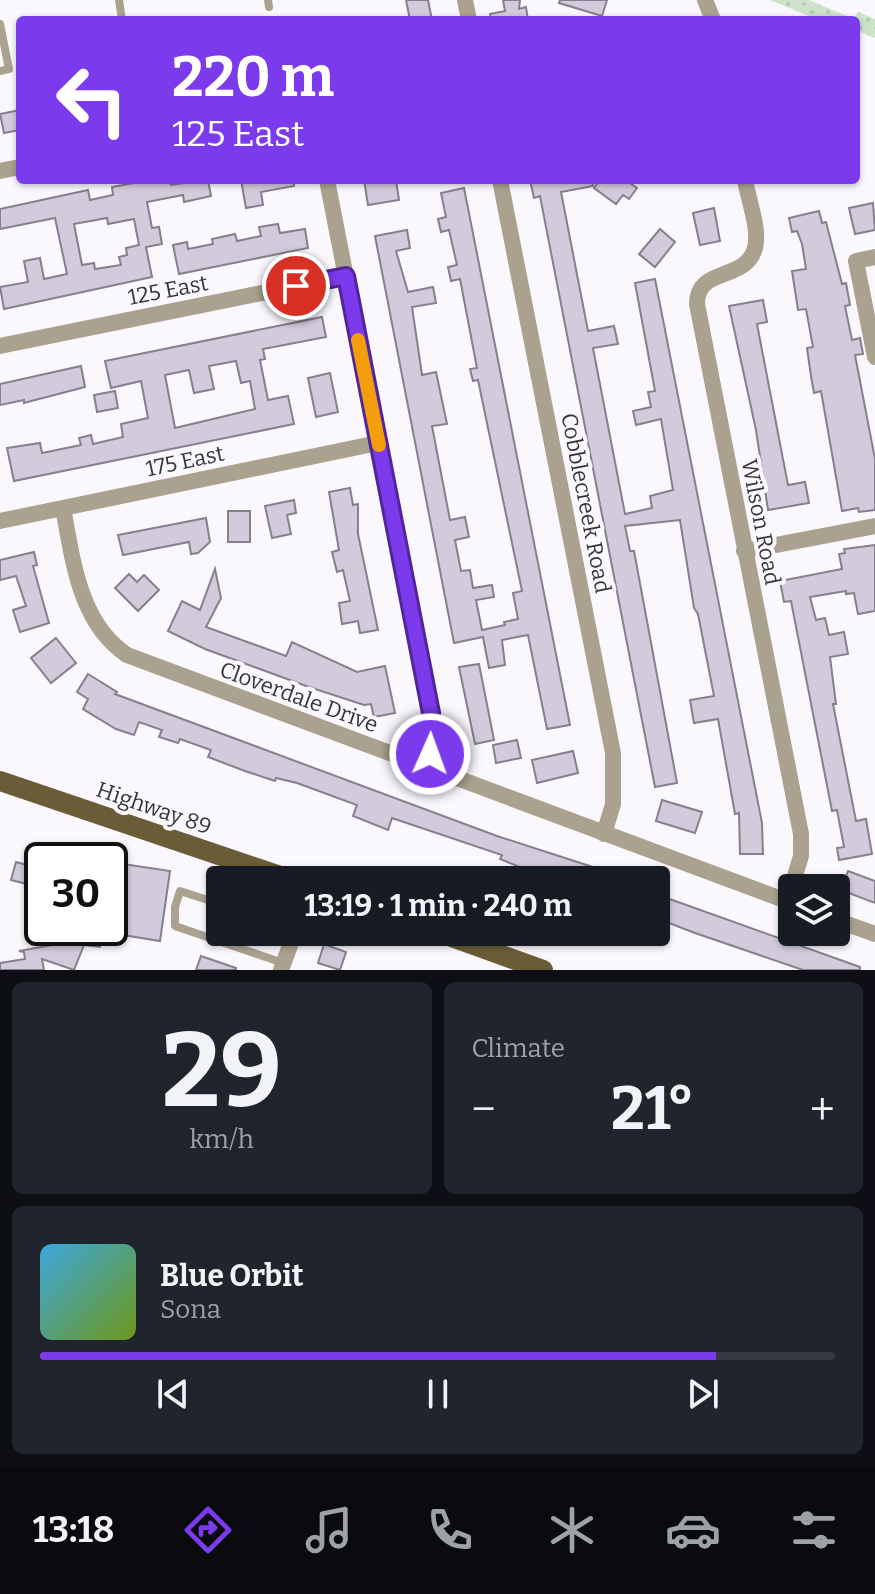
<!DOCTYPE html>
<html lang="en">
<head>
<meta charset="utf-8">
<style>
  body { margin:0; font-family:Bitter,serif; background:#20242c; color:#f1f3f6; height:100vh; display:flex; flex-direction:column; font-size:30px; white-space:nowrap }
  * { box-sizing:border-box; margin:0 }
  p { font-size:26px; color:#9ea1a6 }
  .icon { flex:none; width:44px; height:44px; fill:none; stroke:currentColor; stroke-width:2; stroke-linecap:round; stroke-linejoin:round }
  .map { position:relative; height:970px; overflow:hidden }
  .sheet { display:flex; flex-direction:column; gap:12px; padding:12px; background:#0d0f14; flex:1 }
  .sheet>* { flex:none }
  .banner { position:absolute; left:16px; top:16px; width:844px; height:168px; border-radius:8px; box-shadow:0 2px 6px #0004; background:#7c3aed; color:#fff; overflow:hidden }
  .tools { position:absolute; left:778px; top:874px; display:grid; gap:16px }
  .tools a { display:grid; place-items:center; width:72px; height:72px; border-radius:8px; background:#171b24; box-shadow:0 2px 6px #0004; font-size:40px }
  .speed { position:absolute; left:24px; top:842px; display:flex; gap:16px; font-size:40px; font-weight:700; text-align:center }
  .speed>* { display:grid; place-content:center; width:104px; height:104px; border-radius:50%; background:#171b24; box-shadow:0 2px 6px #0004; line-height:1 }
  .speed .limit { border:4px solid #111; border-radius:12px; background:#fff; color:#111 }
  .pin { position:absolute; display:grid; place-items:center; width:68px; height:68px; color:#fff; margin:-34px; border:4px solid #fff; border-radius:50%; box-shadow:0 2px 8px #0007 }
  .me { position:absolute; width:88px; margin:-44px; rotate:2deg; stroke-linejoin:round; filter:drop-shadow(0 0 6px #0008) }
  .turn { display:flex; align-items:center; gap:28px; height:168px; padding:0 24px; font-size:36px }
  .turn .icon { width:104px; height:104px; stroke-width:2.5 }
  .turn b { display:block; font-size:56px; line-height:68px }
  .big { font-size:60px; font-weight:700; line-height:1.1 }
  .sheet .widget { flex:1; display:flex; flex-direction:column; justify-content:center; gap:12px; min-width:0; padding:0 28px; border-radius:12px; background:#20242c }
  .sheet .dial { align-items:center; gap:0 }
  .dial b { font-size:104px; line-height:1 }
  .song { display:flex; align-items:center; gap:24px }
  .cover { width:96px; height:96px; border-radius:12px; background:linear-gradient(135deg,hsl(200 70% 55%),hsl(80 70% 35%)) }
  .played { height:8px; border-radius:4px; background:linear-gradient(90deg,#7c3aed 85%,#363941 85%) }
  .keys { display:flex; justify-content:space-around; direction:ltr }
  .heat { display:flex; justify-content:space-between; align-items:center; font-size:44px; direction:ltr }
  .sheet .tiles { flex:1; display:grid; gap:12px; grid-template-columns:1fr 1fr }
  .widget:last-child { grid-column:span 2 }
  .trip { position:absolute; left:206px; top:866px; width:464px; height:80px; border-radius:8px; background:#171b24; box-shadow:0 2px 6px #0004; font-weight:700; line-height:80px; text-align:center }
  .menu { display:flex; height:128px; justify-content:space-around; align-items:center; background:#090b0e; color:#9ea1a6 }
  .menu .icon { width:56px; height:56px }
  .menu .current { color:#7c3aed }
  .menu b { font-size:36px; color:#f1f3f6 }
  .map>svg:first-child { display:block }
  .grass { fill:url(#grass-dots) }
  .building { fill:#d2cbdc; stroke:#867f8e; stroke-width:2; fill-rule:evenodd }
  .lines { fill:none; stroke-linecap:round; stroke-linejoin:round }
  .lane { stroke:#aaa28e; stroke-width:8 }
  .street { stroke:#aaa28e; stroke-width:16 }
  .primary { stroke:#6a5c36; stroke-width:20 }
  .route-casing { stroke:#51269a; stroke-width:20 }
  .route { stroke:#7c3aed; stroke-width:14 }
  .slow { stroke:#f59e0b; stroke-width:14 }
  .labels { text-anchor:middle; dominant-baseline:central; stroke-width:8; stroke-linejoin:round; paint-order:stroke }
  .street-label { font-size:22px; fill:#37343b; stroke:#faf7fd }
</style>
</head>
<body>
<div class="map">
<svg width="875" height="970" viewBox="0 0 875 970">
  <defs>
    <pattern id="grass-dots" width="8" height="8" patternUnits="userSpaceOnUse" patternTransform="scale(2)"><rect width="8" height="8" fill="#cce3ca"/><path d="M2 2h.1M6 6h.1" fill="none" stroke="#b0c3ae" stroke-width="1.8" stroke-linecap="round"/></pattern>
  </defs>
  <rect width="100%" height="100%" fill="#faf7fd"/>
  <!-- grass -->
  <path class="grass" d="M770,0H809L854,19L858,12L875,19V38L856,30V20H819Z"/>
  <!-- building -->
  <g class="building">
    <path d="M406,0H428L432,20H410Z"/>
    <path d="M503,0H520L519,9L526,7L528,20H491L490,14L505,11Z"/>
    <path d="M560,0H607L602,16L559,3Z"/>
    <path d="M20,110V130L4,133L0,114Z"/>
    <path d="M150,180H169L171,185L208,180L211,196L184,202L183,195L147,202L152,228L159,227L162,244L146,247L152,277L4,309L0,287L28,282L24,261L40,258L44,279L67,274L55,218L0,229V209L88,190L90,200L113,195L112,187ZM107,218L108,224L134,219L139,245L126,248L127,255L119,257L121,265L95,269L94,263L82,265L74,224Z"/>
    <path d="M241,180H294V186L261,192L263,205L246,208Z"/>
    <path d="M364,180H396L399,200L368,205Z"/>
    <path d="M530,180H592L593,186L561,192L588,331L614,326L618,344L593,348L625,514L652,508L650,496L673,490L661,419L636,425L633,411L651,407L648,392L655,391L635,283L655,279L762,823L763,854H740L739,813L735,814L718,719L694,723L690,700L714,696L698,614L694,608L680,520L625,526L630,551H634L677,783L655,787L540,196L534,198Z"/>
    <path d="M600,180H626L637,188L629,199L623,195L616,204L594,188Z"/>
    <path d="M464,188L570,725L547,729L528,635L502,640L505,665L489,668L483,637L454,643L375,236L407,230L410,248L396,251L408,292L433,287L436,303L412,307L422,375L436,372L447,424L432,426L450,520L465,517L469,537L455,540L461,571L470,570L473,588L492,585L494,597L476,600L482,630L505,625L504,622L518,619L513,593L522,591L478,380L473,381L470,369L477,368L460,279L451,281L448,267L457,265L449,230L441,232L438,219L446,217L441,193Z"/>
    <path d="M873,203L875,230L855,234L849,208Z"/>
    <path d="M714,208L720,241L700,245L693,213Z"/>
    <path d="M819,211L822,223L826,222L842,284L846,283L850,305L845,306L852,340L860,338L863,354L855,355L875,459V510L859,512L858,508L842,511L821,391L814,393L811,376L807,348L813,347L806,309L798,310L792,271L806,269L802,244L797,231L792,232L789,218Z"/>
    <path d="M278,224L280,233L305,229L308,248L179,274L173,245L187,242L188,249L213,244L212,239L235,234L237,241L261,236L259,227Z"/>
    <path d="M660,229L675,242L655,267L639,254Z"/>
    <path d="M763,300L767,322L757,324L788,485L805,482L809,503L768,510L756,430L729,306Z"/>
    <path d="M322,317L326,337L263,349L265,359L260,360L268,400L288,396L294,424L14,481L7,448L40,443L42,453L81,445L79,438L91,435L93,444L123,437L121,424L148,418L141,381L111,388L105,361ZM236,361L241,383L250,381L255,409L175,428L165,375L189,370L194,393L214,389L209,366Z"/>
    <path d="M81,366L85,387L24,403V400L0,405V384Z"/>
    <path d="M330,373L338,412L316,417L308,378Z"/>
    <path d="M115,391L118,408L97,412L94,395Z"/>
    <path d="M350,488L353,505L358,504V534L378,630L360,633L358,621L342,624L339,603L350,601L343,570L337,572L332,552L339,550L329,492Z"/>
    <path d="M294,500L296,513L287,515L291,534L272,538L265,506Z"/>
    <rect x="228" y="511" width="22" height="31"/>
    <path d="M206,518L210,542L198,553L191,554L189,542L123,555L118,535Z"/>
    <path d="M875,545V611L858,614L854,593L846,594V591L810,597L816,620L825,618L829,635L844,632L848,654L830,657L836,704H833L856,821L866,819L872,854L839,860L837,848L844,847L837,810L832,811L791,601L784,602L780,581L842,569L839,554L845,553L844,549Z"/>
    <path d="M34,552L37,565L33,566L49,623L20,632L13,610L26,606L16,576L0,580V560Z"/>
    <path d="M215,569L221,598L206,627L286,656L292,642L357,672L385,666L395,713L374,717L371,704L364,705L309,687L205,649L168,631L182,601L200,610Z"/>
    <path d="M129,574L137,582L144,575L159,590L138,611L115,588Z"/>
    <path d="M56,638L76,663L51,683L31,658Z"/>
    <path d="M479,664L494,740L475,744L459,667Z"/>
    <path d="M88,674L117,692L115,694L497,836L602,870L599,880H557L537,874L500,859L502,855L392,818L388,830L353,816L357,805L297,783L276,778L275,781L245,771L208,757L211,750L180,739L178,743L159,737L162,730L139,722L134,735L116,729L83,709L88,699L77,692Z"/>
    <path d="M517,740L521,758L496,763L493,745Z"/>
    <path d="M573,751L578,773L537,783L532,760Z"/>
    <path d="M662,800L702,812L695,833L656,821Z"/>
    <path d="M16,862L42,869V888L11,880Z"/>
    <path d="M110,862L170,871L160,941L110,933Z"/>
    <path d="M848,871L875,881V903L841,890Z"/>
    <path d="M664,897L860,967V970H803L695,933L656,918Z"/>
    <path d="M60,928H103L100,947L84,945L74,970L42,959L44,970H0V963L25,959L24,952L19,951L58,944Z"/>
    <path d="M324,944L346,952L340,970L318,963Z"/>
    <path d="M201,956L236,968V970H196Z"/>
  </g>
  <g class="lines">
    <!-- lane -->
    <g class="lane">
      <path d="M119,0L122,20"/>
      <path d="M268,0L269,7"/>
      <path d="M0,24L9,69L0,71"/>
      <path d="M230,880L235,861"/>
      <path d="M220,904L180,891L175,907V926L283,963"/>
    </g>
    <!-- street -->
    <g class="street">
      <path d="M465,0L469,20"/>
      <path d="M705,0L713,20"/>
      <path d="M0,171L20,167"/>
      <path d="M327,180L431,713L432,740L426,768"/>
      <path d="M500,180L613,753V804L604,834"/>
      <path d="M745,180C748,199 760,229 755,248C746,282 697,266 697,304L801,834V856L787,902"/>
      <path d="M875,257L856,261L875,357"/>
      <path d="M0,346L346,276"/>
      <path d="M63,508C73,560 79,623 127,655L792,903"/>
      <path d="M0,521L378,443"/>
      <path d="M744,551L875,526"/>
      <path d="M836,920L875,934"/>
      <path d="M281,970L295,932"/>
    </g>
    <!-- primary -->
    <g class="primary">
      <path d="M0,781L292,880"/>
      <path d="M438,932L543,970"/>
    </g>
  </g>
  <g class="lines">
    <defs>
      <path id="route" d="M296,286L346,276L431,713L430,754"/>
    </defs>
    <!-- route casing -->
    <use href="#route" class="route-casing"/>
    <!-- route -->
    <use href="#route" class="route"/>
    <!-- slow -->
    <path class="slow" d="M358,340L379,445"/>
  </g>
  <g class="labels">
    <!-- street labels -->
    <g class="street-label">
      <text transform="translate(168 290) rotate(-11)">125 East</text>
      <text transform="translate(185 461) rotate(-12)">175 East</text>
      <text transform="translate(586 503) rotate(79)">Cobblecreek Road</text>
      <text transform="translate(761 522) rotate(79)">Wilson Road</text>
      <text transform="translate(299 697) rotate(20)">Cloverdale Drive</text>
      <text transform="translate(154 808) rotate(19)">Highway 89</text>
    </g>
  </g>
</svg>
<div class="tools">
<a><svg class="icon" aria-label="layers" viewBox="0 0 24 24"><path d="M12 4l9 5-9 5-9-5zM3 14l9 5 9-5"/></svg></a>
</div>
<div class="speed"><div class="limit">30</div></div>
<div class="pin" style="left:296px;top:286px;background:#d93025"><svg class="icon" aria-label="arrive" viewBox="0 0 24 24"><path d="M6 21V4h12l-3 4 3 4H6"/></svg></div>
<svg class="me" style="left:430px;top:754px" viewBox="-20 -20 40 40"><circle r="17" fill="#7c3aed" stroke="#fff" stroke-width="3"/><path d="M0-11L8 9 0 5-8 9z" fill="#fff"/></svg>
<div class="trip">13:19 · 1 min · 240 m</div>
<div class="banner">
<div class="turn"><svg class="icon" aria-label="left" viewBox="0 0 24 24"><path d="M17 20v-9H6M10 6l-5 5 5 5"/></svg><div><b>220 m</b>125 East</div></div>
</div>
</div>
<section class="sheet">
<div class="tiles">
<div class="widget dial"><b>29</b><p>km/h</p></div>
<div class="widget"><p>Climate</p>
<div class="heat"><a>−</a><b class="big">21°</b><a>+</a></div>
</div>
<div class="widget">
<div class="song"><i class="cover"></i><div><b>Blue Orbit</b><p>Sona</p></div></div>
<div class="played"></div>
<div class="keys"><svg class="icon" aria-label="previous" viewBox="0 0 24 24"><path d="M18 5L8 12l10 7zM5 5v14"/></svg><svg class="icon" aria-label="pause" viewBox="0 0 24 24"><path d="M8 5v14M16 5v14"/></svg><svg class="icon" aria-label="next" viewBox="0 0 24 24"><path d="M6 5l10 7-10 7zM19 5v14"/></svg></div>
</div>
</div>
</section>
<nav class="menu">
<b>13:18</b>
<svg class="icon current" aria-label="directions" viewBox="0 0 24 24"><path d="M12 3l9 9-9 9-9-9zM9 14v-3h6M13 9l2 2-2 2"/></svg>
<svg class="icon" aria-label="music" viewBox="0 0 24 24"><path d="M9 18V5l10-2v13"/><circle cx="6" cy="18" r="3"/><circle cx="16" cy="16" r="3"/></svg>
<svg class="icon" aria-label="phone" viewBox="0 0 24 24"><path d="M5 4h4l2 5-3 2q2 4 5 5l2-3 5 2v4C11 20 4 13 5 4z"/></svg>
<svg class="icon" aria-label="climate" viewBox="0 0 24 24"><path d="M12 3v18M4 7l16 10M4 17L20 7"/></svg>
<svg class="icon" aria-label="car" viewBox="0 0 24 24"><path d="M5 17H2v-5l4-1 3-4h7l3 4 3 1v5h-3M9 17h6M6 11h13"/><circle cx="7" cy="17" r="2"/><circle cx="17" cy="17" r="2"/></svg>
<svg class="icon" aria-label="filters" viewBox="0 0 24 24"><path d="M4 7h16M4 17h16"/><circle cx="9" cy="7" r="2"/><circle cx="15" cy="17" r="2"/></svg>
</nav>
</body>
</html>
